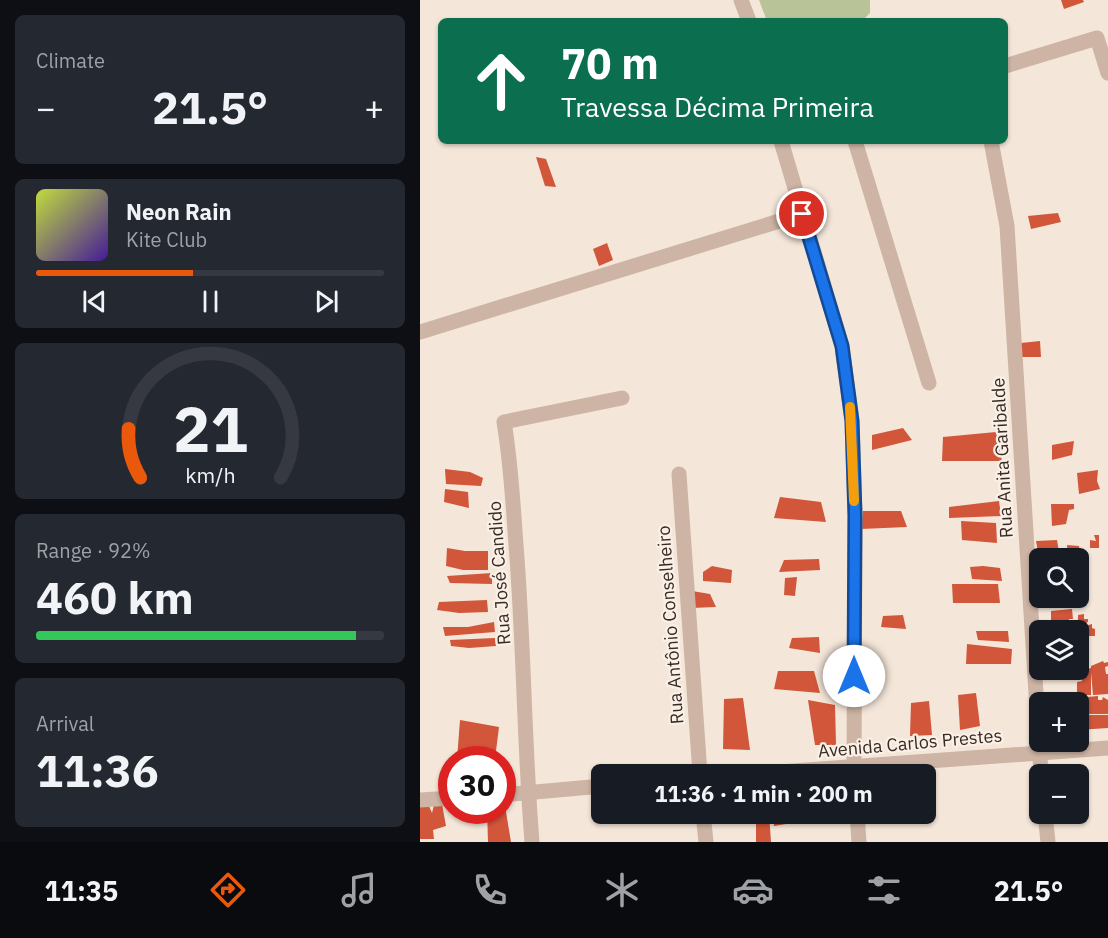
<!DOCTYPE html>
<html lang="en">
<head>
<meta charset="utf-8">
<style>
  body { margin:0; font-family:"IBM Plex Sans",sans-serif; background:#242831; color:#f1f3f6; height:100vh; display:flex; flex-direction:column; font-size:22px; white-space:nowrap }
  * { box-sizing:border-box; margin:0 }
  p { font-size:20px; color:#9ea1a6 }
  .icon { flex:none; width:33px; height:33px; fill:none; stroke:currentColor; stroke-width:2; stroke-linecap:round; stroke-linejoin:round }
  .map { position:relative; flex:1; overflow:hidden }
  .sheet { display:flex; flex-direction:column; gap:15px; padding:15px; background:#0d0f14; width:420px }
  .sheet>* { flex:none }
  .top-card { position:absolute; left:18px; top:18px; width:570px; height:126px; border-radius:9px; box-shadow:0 2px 4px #0004; background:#0b6e4f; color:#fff; overflow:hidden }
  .controls { position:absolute; left:609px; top:548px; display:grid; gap:12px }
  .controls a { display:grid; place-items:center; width:60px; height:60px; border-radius:9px; background:#171b24; box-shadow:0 2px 4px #0004; font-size:30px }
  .speed { position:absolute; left:18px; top:746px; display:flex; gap:12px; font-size:30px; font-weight:700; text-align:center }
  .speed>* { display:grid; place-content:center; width:78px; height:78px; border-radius:50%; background:#171b24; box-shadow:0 2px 4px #0004; line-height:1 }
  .speed .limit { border:9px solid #d22; background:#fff; color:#111 }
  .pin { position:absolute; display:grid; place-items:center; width:51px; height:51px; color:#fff; margin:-26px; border:3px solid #fff; border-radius:50%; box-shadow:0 2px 6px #0007 }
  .me { position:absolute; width:66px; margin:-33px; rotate:0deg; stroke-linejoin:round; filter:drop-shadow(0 0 4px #0008) }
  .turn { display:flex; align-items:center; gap:21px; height:126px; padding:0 24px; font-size:27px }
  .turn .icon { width:78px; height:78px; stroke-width:2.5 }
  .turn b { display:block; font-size:42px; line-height:51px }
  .big { font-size:45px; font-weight:700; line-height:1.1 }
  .sheet .card { flex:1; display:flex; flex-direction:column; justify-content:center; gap:9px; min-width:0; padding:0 21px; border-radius:9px; background:#242831 }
  .sheet .dial { align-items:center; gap:0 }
  .dial svg { height:156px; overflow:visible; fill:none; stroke:#363941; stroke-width:7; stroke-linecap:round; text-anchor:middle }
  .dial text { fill:#f1f3f6; stroke:none }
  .song { display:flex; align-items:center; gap:18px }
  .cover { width:72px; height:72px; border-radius:9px; background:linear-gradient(135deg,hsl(70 70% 55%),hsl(260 70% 35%)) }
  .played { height:6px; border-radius:3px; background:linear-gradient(90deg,#ea580c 45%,#363941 45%) }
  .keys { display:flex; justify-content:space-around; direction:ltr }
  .heat { display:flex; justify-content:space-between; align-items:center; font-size:33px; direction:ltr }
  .charge { height:9px; border-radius:4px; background:linear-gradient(90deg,#34c759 92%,#363941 0) }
  .trip { position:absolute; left:171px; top:764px; width:345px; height:60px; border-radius:9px; background:#171b24; box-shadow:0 2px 4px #0004; font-weight:700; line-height:60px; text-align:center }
  .tab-bar { display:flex; height:96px; justify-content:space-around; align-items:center; background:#090b0e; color:#9ea1a6 }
  .tab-bar .icon { width:42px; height:42px }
  .tab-bar .current { color:#ea580c }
  .tab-bar b { font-size:27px; color:#f1f3f6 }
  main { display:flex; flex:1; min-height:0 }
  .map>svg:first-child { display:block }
  .green { fill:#b8c498 }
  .building { fill:#d1563a }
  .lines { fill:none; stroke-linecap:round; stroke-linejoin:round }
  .minor { stroke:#cdb4a4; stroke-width:15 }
  .route-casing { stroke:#114b97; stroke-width:15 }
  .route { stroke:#1a73e8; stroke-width:10 }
  .slow { stroke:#f59e0b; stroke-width:10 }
  .labels { text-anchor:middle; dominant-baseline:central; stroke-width:4.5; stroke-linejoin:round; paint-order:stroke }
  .street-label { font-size:18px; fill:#372b26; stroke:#fbf0e6 }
</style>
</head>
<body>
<main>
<section class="sheet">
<div class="card"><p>Climate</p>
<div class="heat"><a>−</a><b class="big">21.5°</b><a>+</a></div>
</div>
<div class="card">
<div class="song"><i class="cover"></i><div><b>Neon Rain</b><p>Kite Club</p></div></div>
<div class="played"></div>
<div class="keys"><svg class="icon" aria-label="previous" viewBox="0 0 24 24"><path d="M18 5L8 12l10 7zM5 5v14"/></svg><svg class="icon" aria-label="pause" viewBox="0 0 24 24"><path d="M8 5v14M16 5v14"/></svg><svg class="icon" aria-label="next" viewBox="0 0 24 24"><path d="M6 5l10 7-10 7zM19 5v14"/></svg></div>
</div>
<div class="card dial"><svg viewBox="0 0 100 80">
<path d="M14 69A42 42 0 1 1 86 69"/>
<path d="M14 69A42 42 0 0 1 8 44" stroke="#ea580c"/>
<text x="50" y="56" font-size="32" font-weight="700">21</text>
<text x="50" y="72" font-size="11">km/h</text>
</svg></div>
<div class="card"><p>Range · 92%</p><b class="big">460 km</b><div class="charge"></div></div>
<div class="card"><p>Arrival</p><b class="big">11:36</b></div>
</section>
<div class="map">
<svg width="688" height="842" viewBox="0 0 688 842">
  <rect width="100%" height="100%" fill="#f4e6d9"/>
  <!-- green -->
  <path class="green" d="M339,0H450V13L442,21H347Z"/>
  <!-- building -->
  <g class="building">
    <path d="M641,0H663L664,2L644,9Z"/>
    <path d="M116,157L126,159L136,187L125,186Z"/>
    <path d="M638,213L641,222L611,229L608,216Z"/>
    <path d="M187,243L193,260L179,266L173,249Z"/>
    <path d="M620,341L621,357H600L601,343Z"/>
    <path d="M483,428L492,440L452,450V435Z"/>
    <path d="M576,432L582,461H522L523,437Z"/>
    <path d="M654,441L652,455L632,460V445Z"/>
    <path d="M25,469L50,472L63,478L61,486L26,484Z"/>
    <path d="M678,470L677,481L680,489L659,494L657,473Z"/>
    <path d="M25,489L48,492L49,508L24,502Z"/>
    <path d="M360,497L401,502L406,522L354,518Z"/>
    <path d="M579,501L581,516L529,518V507Z"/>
    <path d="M631,504H654V509L649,510L646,524L632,526Z"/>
    <path d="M443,511H481L487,527L441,529Z"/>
    <path d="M541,521L576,523L577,543L542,540Z"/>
    <path d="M674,535H679V548H670V540L676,541Z"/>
    <path d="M637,540L639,552L637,554L636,558H619L616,541Z"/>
    <path d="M647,545L659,546L660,553L668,552V558H648Z"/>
    <path d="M27,548L45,551H68V570H43L26,566Z"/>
    <path d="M399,559L400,570L359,572L364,560Z"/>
    <path d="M292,566L312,570L311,583L283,581V572Z"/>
    <path d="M563,566L580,568L582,581L552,579L550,567Z"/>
    <path d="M72,573V584L30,583L27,576Z"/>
    <path d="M377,577L375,596L364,595L365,578Z"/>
    <path d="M532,584H578L580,603H533Z"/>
    <path d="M272,591L290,594L296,607L271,608Z"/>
    <path d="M67,600L68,612L39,613L17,610L19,602Z"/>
    <path d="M652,609L653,619H649V623L631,624V611Z"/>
    <path d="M664,614V619H668V622L665,623V626L672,624V628L675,629V636H659L658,626H655V623L658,622V615Z"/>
    <path d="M483,615L486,629L461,627L463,616Z"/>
    <path d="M74,622L75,632L25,636L23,627H48Z"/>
    <path d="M556,631H588L589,642L558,640Z"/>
    <path d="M399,637L400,653L369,648L372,638Z"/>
    <path d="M75,638L76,646L49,648L31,646L30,640Z"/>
    <path d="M547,644L592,649L591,664H546Z"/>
    <path d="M683,661L684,663L688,662V666L685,667L686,674H688V694L673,695L671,672V695H657V682L662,681V676H658L657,672L671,668V666Z"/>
    <path d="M358,671H394L400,693L354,689Z"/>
    <path d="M556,693L560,726L540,730L538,695Z"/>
    <path d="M666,696L665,703L667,704V697L678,696V700H682L683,697L688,700V714H667V723L668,715H688V728L658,730V702H657V697Z"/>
    <path d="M323,698L330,750L303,749L304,699Z"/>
    <path d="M388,700L415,705L416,745H395Z"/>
    <path d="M509,701L512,735L490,736L491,703Z"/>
    <path d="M40,720L79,727L75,759H37Z"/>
    <path d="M22,804L26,826L13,830L14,839H0V807L9,806L12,813L14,805Z"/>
    <path d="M82,806H85L91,842H68L67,810H82Z"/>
    <path d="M336,813H349L351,842H336Z"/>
    <path d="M353,813H366V824L354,826Z"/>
  </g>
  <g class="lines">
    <!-- minor -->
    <g class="minor">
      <path d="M321,0L329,21"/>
      <path d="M585,66L677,38L688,73"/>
      <path d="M361,141L422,346L432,421L435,515L434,774"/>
      <path d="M435,141L509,383"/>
      <path d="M571,141L587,226L621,774"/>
      <path d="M0,332L382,214"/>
      <path d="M259,474L280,774"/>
      <path d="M332,774L688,748"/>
      <path d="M82,795L182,786"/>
      <path d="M0,800L32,798"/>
      <path d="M283,813L286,842"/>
      <path d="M437,813L439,842"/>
      <path d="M625,813L628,842"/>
      <path d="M112,842C104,743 104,644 96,545C93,504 91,463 84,422L202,398"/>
    </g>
  </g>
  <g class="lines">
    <defs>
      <path id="route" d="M382,214L422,346L432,421L435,515L434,676"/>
    </defs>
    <!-- route casing -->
    <use href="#route" class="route-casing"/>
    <!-- route -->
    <use href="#route" class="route"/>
    <!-- slow -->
    <path class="slow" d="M430,407L434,501"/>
  </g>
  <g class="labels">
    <!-- street labels -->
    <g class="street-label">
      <text transform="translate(582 458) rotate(-93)">Rua Anita Garibalde</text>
      <text transform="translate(79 573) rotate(-94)">Rua José Candido</text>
      <text transform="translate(250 625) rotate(-94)">Rua Antônio Conselheiro</text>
      <text transform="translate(490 743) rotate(-5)">Avenida Carlos Prestes</text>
    </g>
  </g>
</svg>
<div class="controls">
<a><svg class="icon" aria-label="search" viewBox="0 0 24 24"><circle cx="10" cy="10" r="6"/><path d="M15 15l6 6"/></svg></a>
<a><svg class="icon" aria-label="layers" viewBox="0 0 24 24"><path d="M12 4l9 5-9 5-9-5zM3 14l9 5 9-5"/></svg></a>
<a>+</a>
<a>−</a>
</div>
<div class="speed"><div class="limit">30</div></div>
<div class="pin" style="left:382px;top:214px;background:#d93025"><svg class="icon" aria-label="arrive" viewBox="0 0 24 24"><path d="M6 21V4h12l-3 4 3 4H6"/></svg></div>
<svg class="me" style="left:434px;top:676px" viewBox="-20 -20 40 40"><circle r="19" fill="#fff"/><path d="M0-13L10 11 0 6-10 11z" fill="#1a73e8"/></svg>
<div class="trip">11:36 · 1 min · 200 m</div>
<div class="top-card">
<div class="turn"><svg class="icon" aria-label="ahead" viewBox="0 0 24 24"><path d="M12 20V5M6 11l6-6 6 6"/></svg><div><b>70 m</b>Travessa Décima Primeira</div></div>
</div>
</div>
</main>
<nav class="tab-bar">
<b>11:35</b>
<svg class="icon current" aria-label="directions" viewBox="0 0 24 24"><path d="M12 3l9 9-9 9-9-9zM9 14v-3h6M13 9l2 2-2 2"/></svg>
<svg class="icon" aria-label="music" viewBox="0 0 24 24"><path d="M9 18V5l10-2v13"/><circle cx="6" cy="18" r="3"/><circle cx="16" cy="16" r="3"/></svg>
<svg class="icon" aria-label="phone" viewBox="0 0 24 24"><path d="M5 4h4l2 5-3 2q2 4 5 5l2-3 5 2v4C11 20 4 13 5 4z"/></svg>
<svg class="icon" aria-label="climate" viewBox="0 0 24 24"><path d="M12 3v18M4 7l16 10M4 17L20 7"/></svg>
<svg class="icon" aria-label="car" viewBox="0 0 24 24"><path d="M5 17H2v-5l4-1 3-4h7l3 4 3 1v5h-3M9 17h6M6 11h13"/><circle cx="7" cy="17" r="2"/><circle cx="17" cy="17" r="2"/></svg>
<svg class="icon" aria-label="filters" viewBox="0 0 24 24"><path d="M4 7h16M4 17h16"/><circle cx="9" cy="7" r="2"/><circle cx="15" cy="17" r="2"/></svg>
<b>21.5°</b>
</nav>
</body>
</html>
